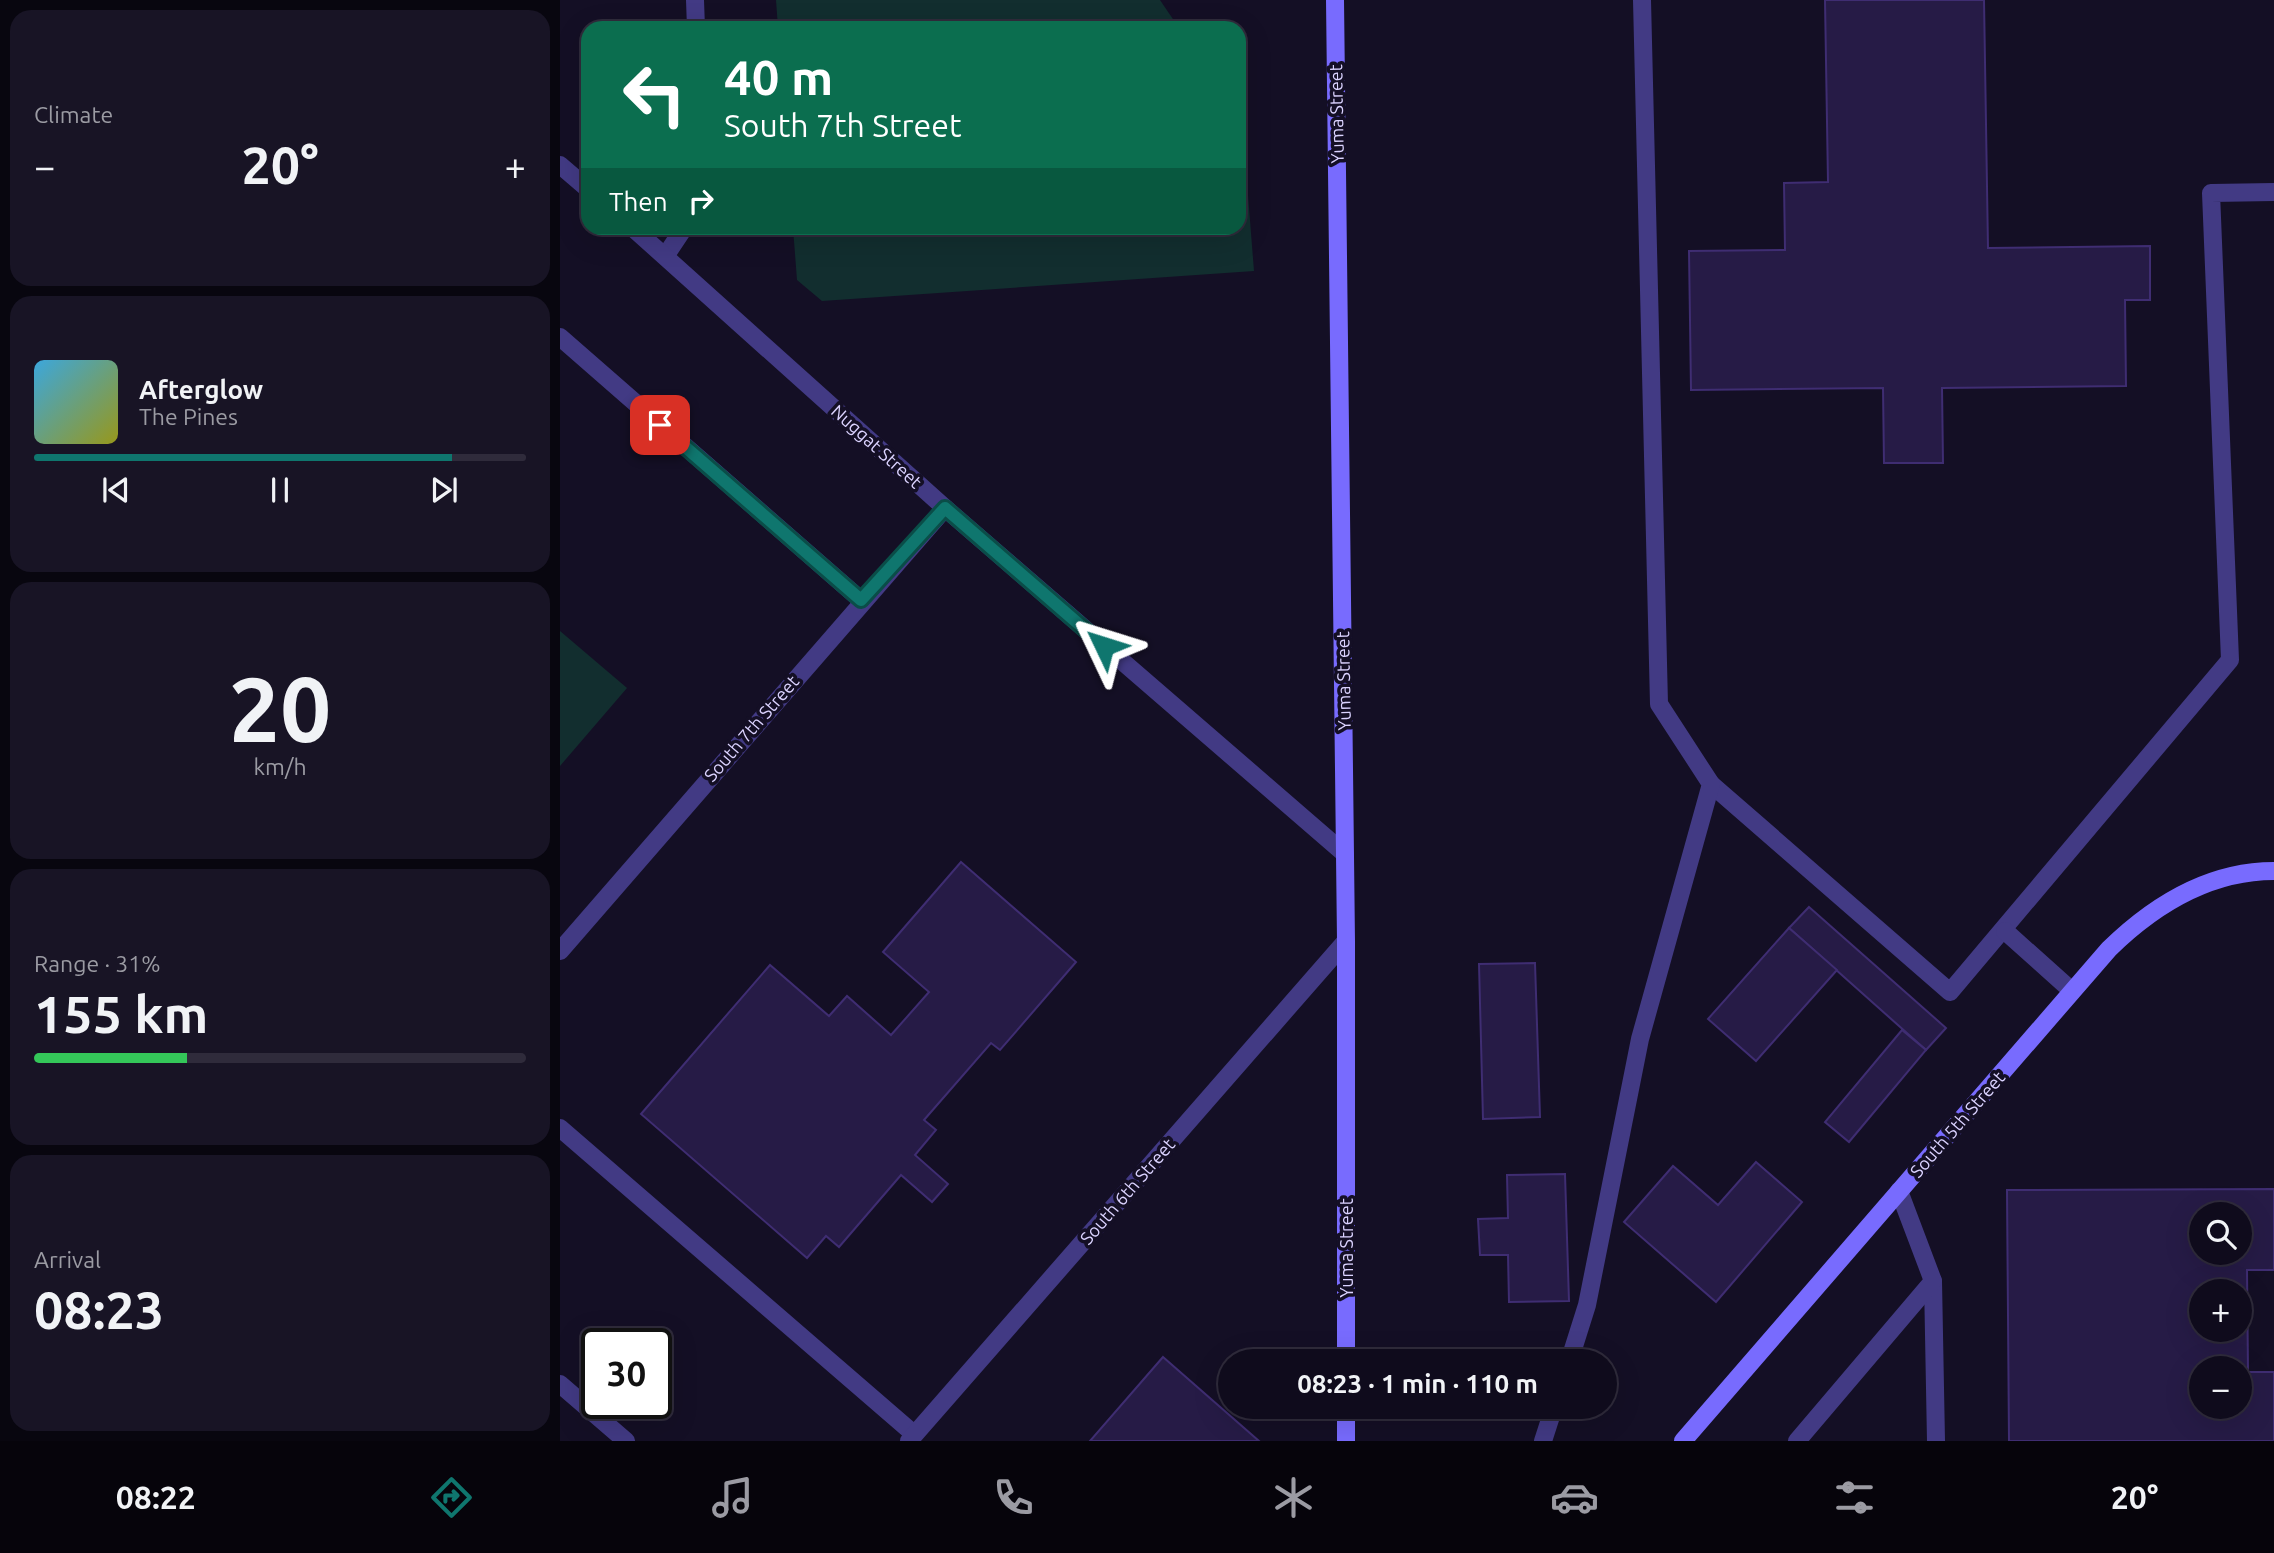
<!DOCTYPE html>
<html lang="en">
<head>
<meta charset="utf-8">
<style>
  body { margin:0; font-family:Ubuntu,sans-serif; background:#181425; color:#f1f3f6; height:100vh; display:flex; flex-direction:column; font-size:26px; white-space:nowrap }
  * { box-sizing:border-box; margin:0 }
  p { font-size:23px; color:#9b9ba3 }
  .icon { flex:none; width:38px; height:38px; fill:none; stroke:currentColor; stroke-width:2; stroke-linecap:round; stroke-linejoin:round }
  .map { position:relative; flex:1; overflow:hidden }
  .panel { display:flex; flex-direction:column; gap:10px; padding:10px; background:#08060f; width:560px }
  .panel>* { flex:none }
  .top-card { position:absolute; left:21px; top:21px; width:665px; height:214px; border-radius:21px; box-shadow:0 7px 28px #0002,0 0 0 2px #2f2b3b; background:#0b6e4f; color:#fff; overflow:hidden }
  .fabs { position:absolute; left:1629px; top:1202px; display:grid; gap:14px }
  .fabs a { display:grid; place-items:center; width:63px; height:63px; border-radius:50%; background:#0f0b1c; box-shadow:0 7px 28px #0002,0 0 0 2px #2f2b3b; font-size:35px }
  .speed { position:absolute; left:21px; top:1328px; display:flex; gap:14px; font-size:35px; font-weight:700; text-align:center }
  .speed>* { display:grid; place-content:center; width:91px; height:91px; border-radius:50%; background:#0f0b1c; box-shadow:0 7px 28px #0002,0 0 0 2px #2f2b3b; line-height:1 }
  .speed .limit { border:4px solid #111; border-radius:10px; background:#fff; color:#111 }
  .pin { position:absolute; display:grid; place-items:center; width:60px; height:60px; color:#fff; margin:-30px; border-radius:14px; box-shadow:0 4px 10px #0006 }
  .me { position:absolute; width:77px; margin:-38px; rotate:311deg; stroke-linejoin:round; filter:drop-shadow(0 0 5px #0008) }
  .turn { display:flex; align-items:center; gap:24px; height:147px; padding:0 28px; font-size:32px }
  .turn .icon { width:91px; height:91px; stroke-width:2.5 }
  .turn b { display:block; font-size:49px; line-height:60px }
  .then { display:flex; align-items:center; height:66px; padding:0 28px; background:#0003; gap:14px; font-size:26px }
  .big { font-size:52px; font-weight:700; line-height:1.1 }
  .panel .card { flex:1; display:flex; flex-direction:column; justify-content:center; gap:10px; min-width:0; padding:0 24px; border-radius:21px; background:#181425 }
  .panel .dial { align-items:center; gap:0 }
  .dial b { font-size:91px; line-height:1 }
  .song { display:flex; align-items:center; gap:21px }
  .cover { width:84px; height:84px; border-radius:10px; background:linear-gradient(135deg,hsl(200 70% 55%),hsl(60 70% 35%)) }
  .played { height:7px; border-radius:4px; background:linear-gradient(90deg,#0f766e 85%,#2f2b3b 85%) }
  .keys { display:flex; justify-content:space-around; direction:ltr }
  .heat { display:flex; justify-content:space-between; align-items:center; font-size:38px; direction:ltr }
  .charge { height:10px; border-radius:5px; background:linear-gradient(90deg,#34c759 31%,#2f2b3b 0) }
  .trip { position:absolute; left:658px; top:1349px; width:399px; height:70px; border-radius:35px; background:#0f0b1c; box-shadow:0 7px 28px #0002,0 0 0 2px #2f2b3b; font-weight:700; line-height:70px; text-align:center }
  .dock { display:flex; height:112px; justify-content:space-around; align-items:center; background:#06040b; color:#9b9ba3 }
  .dock .icon { width:49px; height:49px }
  .dock .active { color:#0f766e }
  .dock b { font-size:32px; color:#f1f3f6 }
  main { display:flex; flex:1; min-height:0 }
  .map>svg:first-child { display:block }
  .green { fill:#122e2f }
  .building { fill:#261b46; stroke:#3f2d72; stroke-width:2; fill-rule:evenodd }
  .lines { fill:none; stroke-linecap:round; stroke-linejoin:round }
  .lane { stroke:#423a84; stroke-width:18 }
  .street { stroke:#423a84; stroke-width:18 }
  .secondary { stroke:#786bfe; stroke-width:18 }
  .route-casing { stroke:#0a4d48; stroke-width:18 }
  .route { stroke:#0f766e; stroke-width:12 }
  .labels { text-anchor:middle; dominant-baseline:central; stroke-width:7; stroke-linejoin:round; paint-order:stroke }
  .street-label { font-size:18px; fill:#dbd3ff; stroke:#140f25 }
</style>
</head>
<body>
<main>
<section class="panel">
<div class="card"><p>Climate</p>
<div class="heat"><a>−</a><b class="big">20°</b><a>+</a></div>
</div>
<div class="card">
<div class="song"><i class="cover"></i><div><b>Afterglow</b><p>The Pines</p></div></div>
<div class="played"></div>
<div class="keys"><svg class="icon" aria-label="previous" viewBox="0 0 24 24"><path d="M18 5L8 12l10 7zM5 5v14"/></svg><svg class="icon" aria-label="pause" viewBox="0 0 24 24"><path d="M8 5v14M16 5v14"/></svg><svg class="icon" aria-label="next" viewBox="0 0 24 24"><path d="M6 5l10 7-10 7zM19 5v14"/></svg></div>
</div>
<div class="card dial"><b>20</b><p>km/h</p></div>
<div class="card"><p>Range · 31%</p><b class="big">155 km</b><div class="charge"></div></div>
<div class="card"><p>Arrival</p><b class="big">08:23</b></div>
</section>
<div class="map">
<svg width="1714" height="1441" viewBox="0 0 1714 1441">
  <rect width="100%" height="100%" fill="#140f25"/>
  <!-- green -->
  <g class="green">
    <path d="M216,0H600L619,28H218Z"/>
    <path d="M679,161L688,195L694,271L262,301L237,280L233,228H679Z"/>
    <path d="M0,631L67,688L0,766Z"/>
  </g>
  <!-- building -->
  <g class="building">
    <path d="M1265,0H1424L1428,248L1590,246V300H1565L1566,386L1382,388L1383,463H1324L1323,388L1131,390L1129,251L1225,250L1224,183L1268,182Z"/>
    <path d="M401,862L516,962L440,1050L431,1043L364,1120L376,1130L355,1155L388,1184L372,1202L341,1175L279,1247L266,1236L247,1258L81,1114L210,965L269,1016L287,996L331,1035L369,992L323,952Z"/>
    <path d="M1249,907L1386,1028L1366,1050L1229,928Z"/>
    <path d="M1229,928L1277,970L1196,1061L1148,1019Z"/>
    <path d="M975,963L980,1117L923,1119L919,964Z"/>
    <path d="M1342,1030L1366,1050L1289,1142L1265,1122Z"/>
    <path d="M1196,1162L1242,1202L1156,1302L1064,1222L1113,1166L1158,1205Z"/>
    <path d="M1005,1174L1009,1301L949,1302L948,1255H920L918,1219L948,1218L947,1175Z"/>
    <path d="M1714,1189V1270H1687L1688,1372H1714V1441H1449L1447,1190ZM1642,1214H1680V1253H1642ZM1642,1292H1680V1330H1642ZM1642,1368H1680V1407H1642Z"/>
    <path d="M603,1357L699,1441H530Z"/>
  </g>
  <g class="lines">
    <!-- lane -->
    <g class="lane">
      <path d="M135,0L136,28"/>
      <path d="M106,255L124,228"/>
      <path d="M0,337L301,600"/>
      <path d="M1151,784L1390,992L1670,660L1651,193L1714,192"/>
      <path d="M1445,931L1512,991"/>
      <path d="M0,1128L354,1434"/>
      <path d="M1373,1281L1376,1441"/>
      <path d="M1009,1362L1027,1305L1080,1039L1151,784L1099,704L1082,0"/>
      <path d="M983,1441L994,1407"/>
      <path d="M1237,1441L1373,1281L1339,1191"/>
    </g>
    <!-- street -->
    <g class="street">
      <path d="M0,165L28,189"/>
      <path d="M73,228L385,508L785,854"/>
      <path d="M0,951L385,508"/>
      <path d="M0,1384L66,1441"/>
      <path d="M349,1441L786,941"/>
    </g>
    <!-- secondary -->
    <g class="secondary">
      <path d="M775,0L786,941V1362"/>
      <path d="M786,1441V1407"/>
      <path d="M1123,1441L1549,949C1594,905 1649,871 1714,871"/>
    </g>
  </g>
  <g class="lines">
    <defs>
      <path id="route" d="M100,425L301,600L385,508L544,646"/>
    </defs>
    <!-- route casing -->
    <use href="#route" class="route-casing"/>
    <!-- route -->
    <use href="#route" class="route"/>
  </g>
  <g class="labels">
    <!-- street labels -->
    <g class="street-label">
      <text transform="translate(776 114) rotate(-91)">Yuma Street</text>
      <text transform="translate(317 446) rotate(42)">Nuggat Street</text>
      <text transform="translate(783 681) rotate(-91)">Yuma Street</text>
      <text transform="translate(191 728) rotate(-49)">South 7th Street</text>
      <text transform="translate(1397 1124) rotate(-49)">South 5th Street</text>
      <text transform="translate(567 1191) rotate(-49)">South 6th Street</text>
      <text transform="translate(786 1248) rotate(-90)">Yuma Street</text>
    </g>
  </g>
</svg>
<div class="fabs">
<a><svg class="icon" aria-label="search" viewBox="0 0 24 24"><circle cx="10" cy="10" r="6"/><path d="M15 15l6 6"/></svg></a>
<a>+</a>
<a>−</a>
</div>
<div class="speed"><div class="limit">30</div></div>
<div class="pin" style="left:100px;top:425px;background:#d93025"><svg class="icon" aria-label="arrive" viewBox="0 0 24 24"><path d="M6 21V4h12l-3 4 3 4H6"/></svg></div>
<svg class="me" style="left:544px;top:646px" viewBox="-20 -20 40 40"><path d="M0-17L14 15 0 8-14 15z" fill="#0f766e" stroke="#fff" stroke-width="4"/></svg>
<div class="trip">08:23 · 1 min · 110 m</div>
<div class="top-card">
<div class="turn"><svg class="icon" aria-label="left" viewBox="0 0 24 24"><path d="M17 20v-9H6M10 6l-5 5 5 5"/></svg><div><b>40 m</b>South 7th Street</div></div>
<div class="then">Then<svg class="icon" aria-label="right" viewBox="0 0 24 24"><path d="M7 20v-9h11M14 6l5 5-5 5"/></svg></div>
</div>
</div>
</main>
<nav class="dock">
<b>08:22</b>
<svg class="icon active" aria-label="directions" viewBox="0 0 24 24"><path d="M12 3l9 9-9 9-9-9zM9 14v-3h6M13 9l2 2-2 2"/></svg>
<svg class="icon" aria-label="music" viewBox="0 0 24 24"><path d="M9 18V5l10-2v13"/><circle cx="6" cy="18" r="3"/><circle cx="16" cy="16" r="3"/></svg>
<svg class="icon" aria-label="phone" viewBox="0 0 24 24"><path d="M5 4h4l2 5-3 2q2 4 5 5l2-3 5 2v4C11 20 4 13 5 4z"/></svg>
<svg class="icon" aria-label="climate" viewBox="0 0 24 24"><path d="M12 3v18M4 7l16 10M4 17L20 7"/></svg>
<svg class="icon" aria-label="car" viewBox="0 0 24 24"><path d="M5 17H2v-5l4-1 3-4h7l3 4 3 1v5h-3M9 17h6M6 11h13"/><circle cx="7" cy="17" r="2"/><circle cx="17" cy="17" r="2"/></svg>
<svg class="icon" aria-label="filters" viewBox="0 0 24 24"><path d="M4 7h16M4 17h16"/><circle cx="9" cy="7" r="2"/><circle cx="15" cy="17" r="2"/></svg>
<b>20°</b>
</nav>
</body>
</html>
